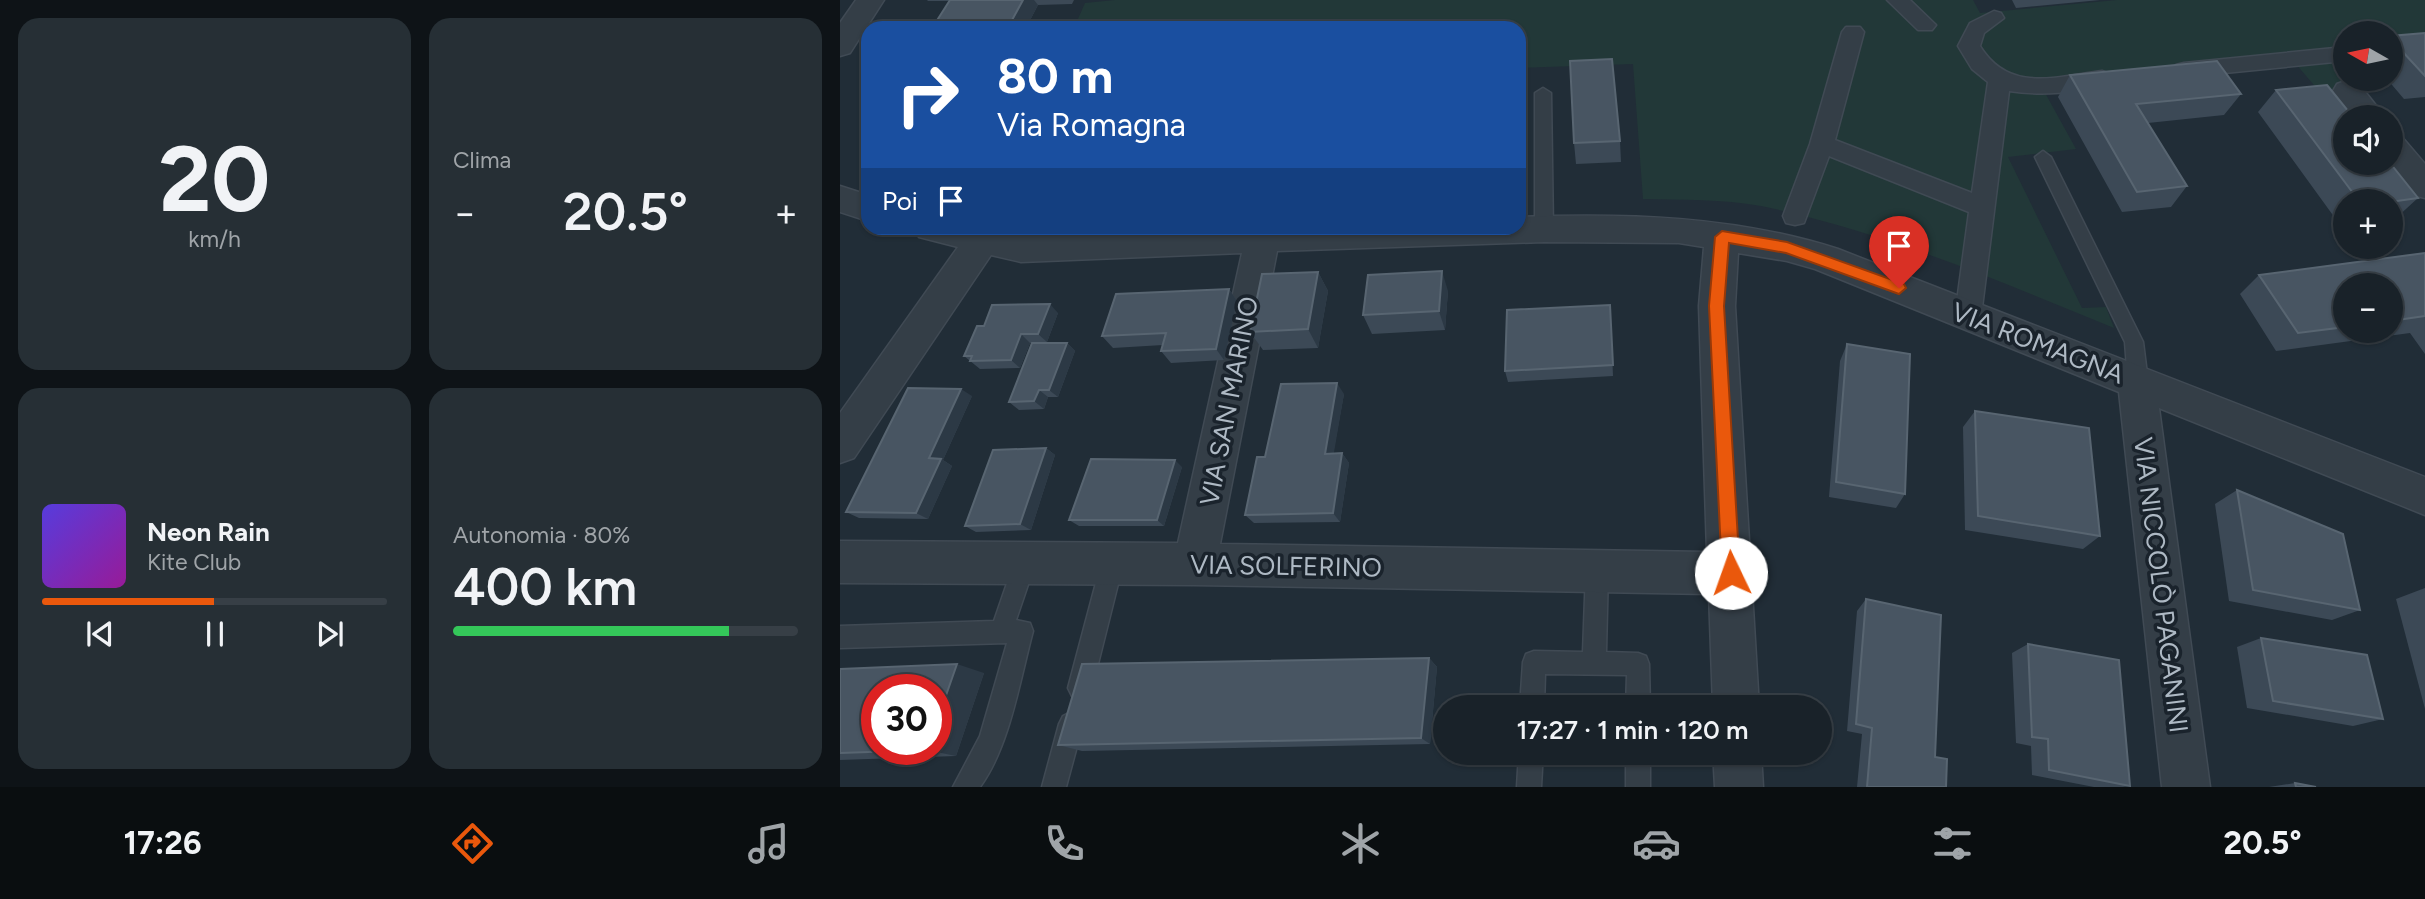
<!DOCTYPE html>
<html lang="it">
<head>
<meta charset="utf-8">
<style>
  body { margin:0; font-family:Figtree,sans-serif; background:#262f35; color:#f1f3f6; height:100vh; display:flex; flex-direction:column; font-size:26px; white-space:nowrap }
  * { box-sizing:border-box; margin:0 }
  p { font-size:23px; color:#9fa4a8 }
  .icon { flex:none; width:38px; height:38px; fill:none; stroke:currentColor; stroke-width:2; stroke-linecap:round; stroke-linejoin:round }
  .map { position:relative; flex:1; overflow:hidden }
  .details { display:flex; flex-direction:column; gap:18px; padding:18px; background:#0e1317; width:840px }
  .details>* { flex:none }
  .guide { position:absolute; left:21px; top:21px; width:665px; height:214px; border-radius:21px; box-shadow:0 2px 5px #0004,0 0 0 2px #373f46; background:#1a4fa0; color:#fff; overflow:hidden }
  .needle { width:46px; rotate:279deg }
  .fabs { position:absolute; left:1493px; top:21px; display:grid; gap:14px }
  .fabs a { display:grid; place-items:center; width:70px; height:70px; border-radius:50%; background:#192229; box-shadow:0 2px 5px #0004,0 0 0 2px #373f46; font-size:35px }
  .speed { position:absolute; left:21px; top:674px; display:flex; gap:14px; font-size:35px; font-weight:700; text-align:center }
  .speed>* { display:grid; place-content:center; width:91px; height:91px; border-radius:50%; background:#192229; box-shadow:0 2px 5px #0004,0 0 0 2px #373f46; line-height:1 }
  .speed .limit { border:10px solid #d22; background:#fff; color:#111 }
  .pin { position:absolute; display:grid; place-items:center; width:60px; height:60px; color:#fff; margin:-72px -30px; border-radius:50% 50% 50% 0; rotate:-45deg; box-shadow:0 0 7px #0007 }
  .pin .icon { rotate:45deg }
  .me { position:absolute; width:77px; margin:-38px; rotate:357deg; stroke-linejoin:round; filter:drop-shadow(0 0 5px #0008) }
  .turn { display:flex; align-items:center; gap:24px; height:147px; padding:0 21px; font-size:32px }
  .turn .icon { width:91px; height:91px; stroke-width:2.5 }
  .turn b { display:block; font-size:49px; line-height:60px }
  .then { display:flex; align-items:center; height:66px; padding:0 21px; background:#0003; gap:14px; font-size:26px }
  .big { font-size:52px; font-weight:600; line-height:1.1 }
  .details .widget { flex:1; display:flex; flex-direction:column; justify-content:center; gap:10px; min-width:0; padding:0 24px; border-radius:21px; background:#262f35 }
  .details .dial { align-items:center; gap:0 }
  .dial b { font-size:91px; line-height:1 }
  .song { display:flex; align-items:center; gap:21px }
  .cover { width:84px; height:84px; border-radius:10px; background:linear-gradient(135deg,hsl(250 70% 55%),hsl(300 70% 35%)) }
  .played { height:7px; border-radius:4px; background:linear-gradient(90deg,#ea580c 50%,#373f46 50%) }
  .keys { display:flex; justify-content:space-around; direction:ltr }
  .heat { display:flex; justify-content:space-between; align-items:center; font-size:38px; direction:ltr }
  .charge { height:10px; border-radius:5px; background:linear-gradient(90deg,#34c759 80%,#373f46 0) }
  .details .tiles { flex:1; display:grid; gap:18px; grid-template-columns:repeat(2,1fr) }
  .trip { position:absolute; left:593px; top:695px; width:399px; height:70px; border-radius:35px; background:#192229; box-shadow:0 2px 5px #0004,0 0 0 2px #373f46; font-weight:600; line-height:70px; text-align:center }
  .tabs { display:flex; height:112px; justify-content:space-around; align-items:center; background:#0a0e10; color:#9fa4a8 }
  .tabs .icon { width:49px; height:49px }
  .tabs .current { color:#ea580c }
  .tabs b { font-size:32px; color:#f1f3f6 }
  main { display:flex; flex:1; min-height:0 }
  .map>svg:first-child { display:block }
  .green { fill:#223838 }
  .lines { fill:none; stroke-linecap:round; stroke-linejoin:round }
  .service-casing { stroke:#404a54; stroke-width:3 }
  .pedestrian-casing { stroke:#404a54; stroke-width:3 }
  .minor-casing { stroke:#404a54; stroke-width:3 }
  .tertiary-casing { stroke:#404a54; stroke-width:3 }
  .service { fill:#343e47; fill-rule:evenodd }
  .pedestrian { fill:#343e47; fill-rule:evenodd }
  .minor { fill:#343e47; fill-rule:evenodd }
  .tertiary { fill:#343e47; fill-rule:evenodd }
  .wall { fill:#3c4956; fill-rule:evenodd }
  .shaded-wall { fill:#2c3945 }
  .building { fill:#485562; stroke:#586571; stroke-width:2 }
  .route { fill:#ea580c; stroke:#983908; stroke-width:2 }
  .labels { text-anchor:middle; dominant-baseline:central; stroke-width:7; stroke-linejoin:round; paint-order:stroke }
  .street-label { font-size:26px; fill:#aeb9c4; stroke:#1a232c }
</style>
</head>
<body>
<main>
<section class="details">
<div class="tiles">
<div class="widget dial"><b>20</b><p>km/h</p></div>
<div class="widget"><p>Clima</p>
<div class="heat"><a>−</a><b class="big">20.5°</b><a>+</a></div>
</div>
<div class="widget">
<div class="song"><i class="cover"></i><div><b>Neon Rain</b><p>Kite Club</p></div></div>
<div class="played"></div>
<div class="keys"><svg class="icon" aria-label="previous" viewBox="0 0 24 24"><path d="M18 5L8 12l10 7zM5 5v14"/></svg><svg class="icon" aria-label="pause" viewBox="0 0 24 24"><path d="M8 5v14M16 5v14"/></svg><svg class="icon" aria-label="next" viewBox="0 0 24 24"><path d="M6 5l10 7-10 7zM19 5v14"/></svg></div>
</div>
<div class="widget"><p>Autonomia · 80%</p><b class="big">400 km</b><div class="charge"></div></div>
</div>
</section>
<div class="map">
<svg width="1585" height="787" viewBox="0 0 1585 787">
  <rect width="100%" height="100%" fill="#212d37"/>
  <!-- green -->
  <path class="green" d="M275,0H1133L1140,13L1277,0H1585V49L1551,52L1550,33H1505V79H1528L1534,86L1479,91L1455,63L1204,91L1236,149L1168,157L1242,308L1266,307L1274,328C1159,281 1043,231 921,206C882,199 842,200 803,199L793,64L679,68V28H234L245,3Z"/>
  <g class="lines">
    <defs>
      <g id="service">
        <path d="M703,88L711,93L713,229L710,234H698L695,229V93Z"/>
        <path d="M1203,151L1211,157L1303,342L1308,382L1305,388L1298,390L1291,388L1288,382L1285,342L1195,157Z"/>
        <path d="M184,554L192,557L195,564L176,620L190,623L193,631C180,679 170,746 140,787H113L140,736L167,643L0,648V626L154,621L176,557Z"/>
        <path d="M272,554L280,557L283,564L252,688L248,696L240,700L232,696L228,688L261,564L264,557Z"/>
        <path d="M757,560L765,563L768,570L766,652L798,653L806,656L809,664L810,707H786L787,675L705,674L704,707H680L683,662L686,654L694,651L743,652L746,570L749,563Z"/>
        <path d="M231,712L239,716L243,724L226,787H202L219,724L223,716Z"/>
        <path d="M679,752H703L701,787H677Z"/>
        <rect x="786" y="752" width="24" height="35"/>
      </g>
      <g id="pedestrian">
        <path d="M1047,0H1070L1096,25L1092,30H1078Z"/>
        <path d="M1154,11L1161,13L1164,18L1144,33L1140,46C1169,93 1215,77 1262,71L1270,74L1273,79L1270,84C1238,93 1201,96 1169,91L1141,316L1137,324L1128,327L1119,324L1115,316L1129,212L989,156L964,223L955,225L946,223L943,216L970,144L1002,32L1006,27H1020L1024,32L995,140L1132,193L1148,82L1132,69L1118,46L1130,23Z"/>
        <path d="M1505,47V61L1344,77L1336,75L1333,70L1336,65L1344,63Z"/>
      </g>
      <g id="minor">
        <path d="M1508,80L1519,84L1545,117H1512L1493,91L1497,84Z"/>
        <path d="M1550,133L1561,136L1585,164V198L1573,195L1547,163H1550Z"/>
        <path d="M0,186L28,195V221L0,212Z"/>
        <path d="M679,217C787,213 895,216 998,249L1585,477V515L1319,408L1370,787H1322L1279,392L975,269L947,261L898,253L895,306L919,707H873L869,594L355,585L0,583V541L338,543L402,253L181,262L151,255L14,458L0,463V413L118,247L79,237L74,228H149L181,234L373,228H679ZM704,242L839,243L864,247L859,306L867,552L380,544L437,251Z"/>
        <path d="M873,752H921L923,787H875Z"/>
      </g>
      <path id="tertiary" d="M16,0H44L10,53L0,56V23Z"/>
    </defs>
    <!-- service casing -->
    <use href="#service" class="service-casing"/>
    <!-- pedestrian casing -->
    <use href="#pedestrian" class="pedestrian-casing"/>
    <!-- minor casing -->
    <use href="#minor" class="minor-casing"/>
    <!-- tertiary casing -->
    <use href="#tertiary" class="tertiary-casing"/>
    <!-- service -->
    <use href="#service" class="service"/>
    <!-- pedestrian -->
    <use href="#pedestrian" class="pedestrian"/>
    <!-- minor -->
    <use href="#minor" class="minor"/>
    <!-- tertiary -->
    <use href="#tertiary" class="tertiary"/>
  </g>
  <!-- wall -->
  <g class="wall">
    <path d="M87,0H234L232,4L198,5L186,28H101L96,22L109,1H88Z"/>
    <path d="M1172,0H1260L1176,8Z"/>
    <path d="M1585,33V97L1564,99L1547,79H1550V38Z"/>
    <path d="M1230,75L1401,94L1384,115L1308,123L1347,186L1331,207L1282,212L1218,97Z"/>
    <path d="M1436,90L1578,198L1555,219H1550V201H1505V225H1500L1418,112Z"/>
    <path d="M780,141L781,162L736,164L734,143Z"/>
    <path d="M1585,253V354L1570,333L1436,351L1400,294L1419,275ZM1505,285H1550V331H1505Z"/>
    <path d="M478,272L488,291L478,348L423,350L410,332Z"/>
    <path d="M389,289L397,301L384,360L331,363L321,351L323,345L273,348L262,336Z"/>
    <path d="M608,291L605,330L532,334L523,315Z"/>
    <path d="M770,305L773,376L668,382L665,371Z"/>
    <path d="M218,313L207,342L190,343L180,368L140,369L124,356L144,326Z"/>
    <path d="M227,343L235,351L218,397H208L204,409L179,410L169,402Z"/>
    <path d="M1007,344L1065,494L1056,508L989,497L1000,361Z"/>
    <path d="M504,394L493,454L502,453L509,463L500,522L414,523L405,515L425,457Z"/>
    <path d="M132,396L103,460L112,466L88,519L19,518L6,512Z"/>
    <path d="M1135,411L1260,536L1243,549L1125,530L1123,427Z"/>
    <path d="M206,448L215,455L191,530L136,532L125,526Z"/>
    <path d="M342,467L324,526H239L229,520Z"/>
    <path d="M1397,490L1520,610L1492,620L1389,601L1375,504Z"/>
    <path d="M1585,588V709L1556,599Z"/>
    <path d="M1026,599L1095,757L1106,787H1017L1022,734L1007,731L1017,611Z"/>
    <path d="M1421,638L1543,719L1513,726L1407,708L1397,647Z"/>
    <path d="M1188,644L1290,786L1283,787H1254L1192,775L1191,746L1176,743L1172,653Z"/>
    <path d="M589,658L597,667L590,744L242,751L218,745Z"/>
    <path d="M0,669L144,673L116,756L0,760Z"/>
    <path d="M1455,783L1476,787H1429Z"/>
  </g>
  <!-- shaded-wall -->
  <g class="shaded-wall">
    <path d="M183,0H194L198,5L186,28H176L171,22Z"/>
    <path d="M602,271L608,291L605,330L599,311Z"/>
    <path d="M478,272L488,291L478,348L468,329Z"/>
    <path d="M389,289L397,301L384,360L376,349Z"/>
    <path d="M210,304L218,313L207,342L198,334Z"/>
    <path d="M181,334L190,343L180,368L171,360Z"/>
    <path d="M227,343L235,351L218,397L209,390Z"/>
    <path d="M497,383L504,394L492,464L485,454Z"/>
    <path d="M121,389L132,396L103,460L112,466L88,519L76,513L89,458Z"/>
    <path d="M199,390L208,397L204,409L194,401Z"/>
    <path d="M206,448L215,455L191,530L180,524Z"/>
    <path d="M502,453L509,463L500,522L493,513Z"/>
    <path d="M335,460L342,467L324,526L317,520Z"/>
    <path d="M589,658L597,667L590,744L581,738Z"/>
    <path d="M117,664L144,673L116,756L87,750L88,749H96V724Z"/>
  </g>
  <!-- building -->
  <g class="building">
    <path d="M110,0H183L171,22H96Z"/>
    <path d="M1585,33V76L1550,38V36Z"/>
    <path d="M772,59L780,141L734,143L730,61Z"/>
    <path d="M1377,61L1401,94L1296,104L1347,186L1297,192L1230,75Z"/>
    <path d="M1487,85L1513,117H1505V163H1550L1578,198L1550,202L1519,201L1436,90Z"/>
    <path d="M1585,253V316L1550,321V285H1505V327L1458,333L1419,275Z"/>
    <path d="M602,271L599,311L523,315L528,275Z"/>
    <path d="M478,272L468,329L410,332L422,274Z"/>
    <path d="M389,289L376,349L321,351L326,333L262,336L276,294Z"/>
    <path d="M210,304L198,334H181L171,360L130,361L132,356H124L137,326H144L152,305Z"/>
    <path d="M770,305L773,365L665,371L667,310Z"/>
    <path d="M192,343H227L209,390H199L194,401L169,402Z"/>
    <path d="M1007,344L1070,354L1065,494L996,482Z"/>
    <path d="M497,383L485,454L502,453L493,513L405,515L417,457H425L441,384Z"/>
    <path d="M68,388L121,389L89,458L101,459L76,513L6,512Z"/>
    <path d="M1135,411L1249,428L1260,536L1138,516Z"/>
    <path d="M206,448L180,524L125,526L153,450Z"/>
    <path d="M251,459L335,460L317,520H229Z"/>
    <path d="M1397,490L1503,534L1520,610L1413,590Z"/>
    <path d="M1026,599L1101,615L1095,757L1107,759L1106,787H1027L1032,728L1016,724Z"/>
    <path d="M1421,638L1527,655L1543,719L1433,701Z"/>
    <path d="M1188,644L1279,660L1290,786L1209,770L1208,739L1192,737Z"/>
    <path d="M589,658L581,738L218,745L242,664Z"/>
    <path d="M117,664L96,724V690H37V749H88L87,750L0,753V669Z"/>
    <path d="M1455,783L1476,787H1456Z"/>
  </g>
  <!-- route -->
  <path class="route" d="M882,231L947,242L1064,284L1066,288L1059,294L946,253L889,243L884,306L900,573L898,579L891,581L885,579L882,573L869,306L875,237Z"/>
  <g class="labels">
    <!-- street labels -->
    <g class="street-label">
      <text transform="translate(1198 343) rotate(21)">VIA ROMAGNA</text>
      <text transform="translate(389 401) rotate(-79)">VIA SAN MARINO</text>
      <text transform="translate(446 566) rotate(1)">VIA SOLFERINO</text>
      <text transform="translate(1321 585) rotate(83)">VIA NICCOLÒ PAGANINI</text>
    </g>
  </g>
</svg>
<div class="fabs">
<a><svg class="needle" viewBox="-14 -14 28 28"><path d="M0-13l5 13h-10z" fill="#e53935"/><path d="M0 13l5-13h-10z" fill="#9fa4a8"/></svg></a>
<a><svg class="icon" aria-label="sound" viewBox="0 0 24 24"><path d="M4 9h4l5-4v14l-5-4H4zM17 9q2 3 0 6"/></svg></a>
<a>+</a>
<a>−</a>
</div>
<div class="speed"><div class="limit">30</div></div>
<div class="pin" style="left:1059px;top:288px;background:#d93025"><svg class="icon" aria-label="arrive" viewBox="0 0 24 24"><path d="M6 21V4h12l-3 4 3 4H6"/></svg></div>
<svg class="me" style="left:891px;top:573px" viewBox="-20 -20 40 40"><circle r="19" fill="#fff"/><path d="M0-13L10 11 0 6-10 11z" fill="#ea580c"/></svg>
<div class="trip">17:27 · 1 min · 120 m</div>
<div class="guide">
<div class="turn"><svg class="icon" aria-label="right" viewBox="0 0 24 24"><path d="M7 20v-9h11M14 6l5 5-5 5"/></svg><div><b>80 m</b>Via Romagna</div></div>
<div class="then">Poi<svg class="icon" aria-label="arrive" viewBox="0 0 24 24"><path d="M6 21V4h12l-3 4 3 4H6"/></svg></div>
</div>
</div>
</main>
<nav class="tabs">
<b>17:26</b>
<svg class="icon current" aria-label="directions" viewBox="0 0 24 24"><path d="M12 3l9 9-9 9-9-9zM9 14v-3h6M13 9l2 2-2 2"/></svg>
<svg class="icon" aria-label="music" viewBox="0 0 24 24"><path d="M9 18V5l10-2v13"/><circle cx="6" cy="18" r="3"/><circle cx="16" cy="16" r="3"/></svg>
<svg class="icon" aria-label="phone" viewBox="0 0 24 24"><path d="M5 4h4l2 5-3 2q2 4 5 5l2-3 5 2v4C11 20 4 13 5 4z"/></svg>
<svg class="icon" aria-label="climate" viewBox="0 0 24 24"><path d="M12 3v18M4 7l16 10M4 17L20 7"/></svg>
<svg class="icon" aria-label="car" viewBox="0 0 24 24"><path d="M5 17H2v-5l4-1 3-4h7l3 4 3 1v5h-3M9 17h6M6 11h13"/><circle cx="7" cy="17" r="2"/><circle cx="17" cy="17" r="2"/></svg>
<svg class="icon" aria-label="filters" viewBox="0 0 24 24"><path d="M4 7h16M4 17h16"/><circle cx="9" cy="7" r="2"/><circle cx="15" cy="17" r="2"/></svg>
<b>20.5°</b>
</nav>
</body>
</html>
